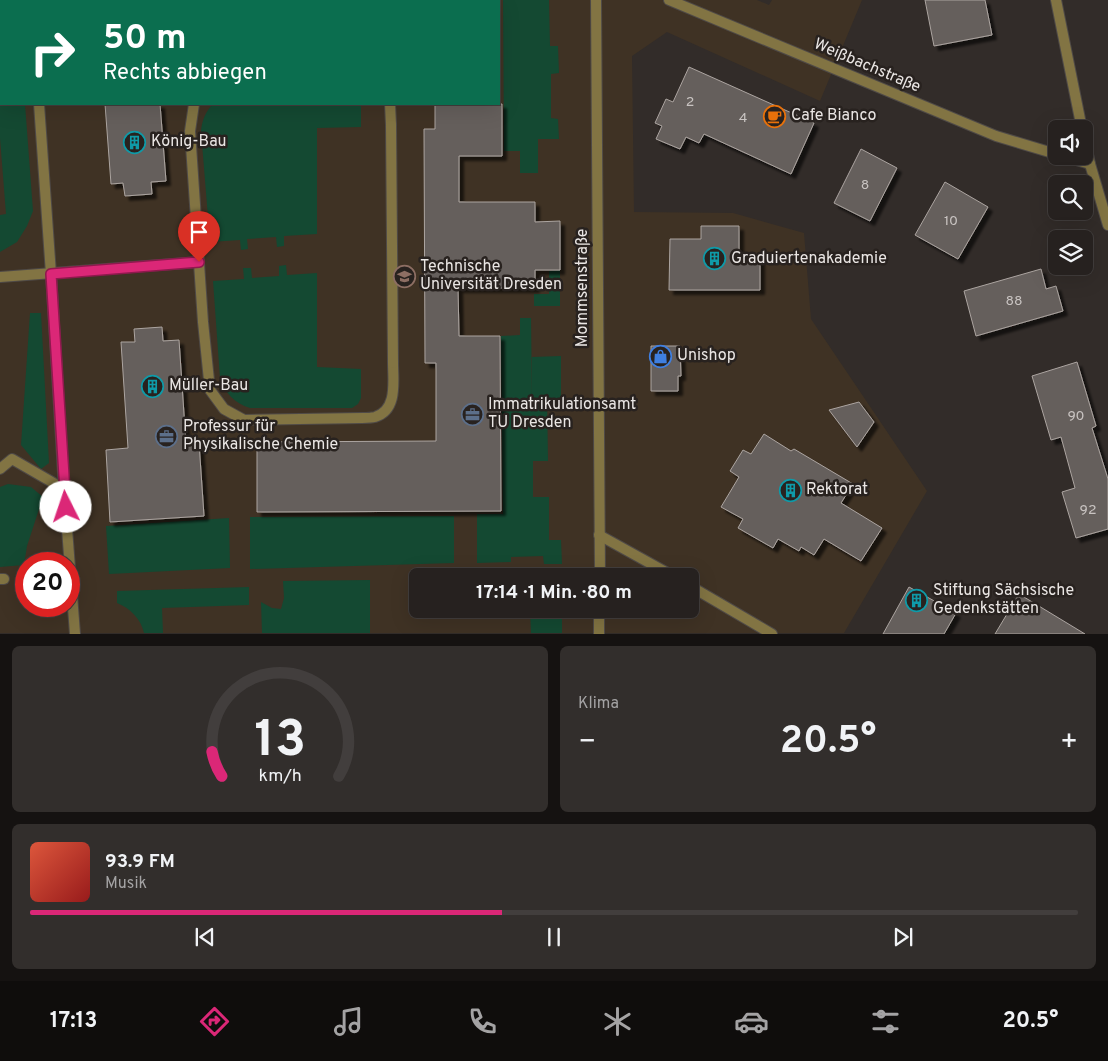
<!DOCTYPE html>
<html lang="de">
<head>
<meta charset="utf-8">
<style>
  body { margin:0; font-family:Overpass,sans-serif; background:#322e2c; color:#f1f3f6; height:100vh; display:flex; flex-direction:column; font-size:19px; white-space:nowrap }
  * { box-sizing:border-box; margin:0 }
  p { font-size:16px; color:#a4a3a4 }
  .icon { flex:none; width:28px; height:28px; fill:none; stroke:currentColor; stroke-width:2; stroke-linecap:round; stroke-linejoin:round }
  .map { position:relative; height:634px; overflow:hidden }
  .sheet { display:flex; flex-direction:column; gap:12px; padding:12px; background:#151211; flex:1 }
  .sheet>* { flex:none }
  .hud { position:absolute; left:0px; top:0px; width:500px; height:105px; box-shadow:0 5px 20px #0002,0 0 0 1px #423e3d; background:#0b6e4f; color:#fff; overflow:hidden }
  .fabs { position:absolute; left:1048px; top:120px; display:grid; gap:10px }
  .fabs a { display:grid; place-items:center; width:45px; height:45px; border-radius:8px; background:#26211f; box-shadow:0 5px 20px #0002,0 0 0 1px #423e3d; font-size:25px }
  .speed { position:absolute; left:15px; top:552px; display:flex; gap:10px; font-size:25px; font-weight:700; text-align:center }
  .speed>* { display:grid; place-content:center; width:65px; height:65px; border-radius:50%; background:#26211f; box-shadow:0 5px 20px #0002,0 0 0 1px #423e3d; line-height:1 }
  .speed .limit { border:8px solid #d22; background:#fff; color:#111 }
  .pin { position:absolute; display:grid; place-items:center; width:42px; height:42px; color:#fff; margin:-51px -21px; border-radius:50% 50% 50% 0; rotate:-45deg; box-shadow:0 0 5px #0007 }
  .pin .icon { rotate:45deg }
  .me { position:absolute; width:55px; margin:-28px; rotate:356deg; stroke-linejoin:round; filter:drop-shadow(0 0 4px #0008) }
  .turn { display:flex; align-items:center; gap:18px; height:105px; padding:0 20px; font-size:22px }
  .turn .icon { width:65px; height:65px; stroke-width:2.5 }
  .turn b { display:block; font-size:35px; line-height:42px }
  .big { font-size:38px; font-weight:700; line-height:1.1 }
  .sheet .tile { flex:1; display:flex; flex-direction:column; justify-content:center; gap:8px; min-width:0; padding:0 18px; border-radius:8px; background:#322e2c }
  .sheet .dial { align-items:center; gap:0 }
  .dial svg { height:130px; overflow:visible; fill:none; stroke:#423e3d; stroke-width:7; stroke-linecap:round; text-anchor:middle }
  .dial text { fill:#f1f3f6; stroke:none }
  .song { display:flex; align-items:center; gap:15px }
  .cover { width:60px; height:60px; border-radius:8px; background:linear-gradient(135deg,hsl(10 70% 55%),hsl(0 70% 35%)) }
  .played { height:5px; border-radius:2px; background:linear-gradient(90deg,#db2777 45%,#423e3d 45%) }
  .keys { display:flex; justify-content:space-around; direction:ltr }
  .heat { display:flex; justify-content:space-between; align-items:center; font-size:28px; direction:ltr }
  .sheet .tiles { flex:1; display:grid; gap:12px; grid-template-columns:1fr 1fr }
  .tile:last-child { grid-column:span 2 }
  .trip { position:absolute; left:409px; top:568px; width:290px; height:50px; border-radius:8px; background:#26211f; box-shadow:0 5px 20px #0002,0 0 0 1px #423e3d; font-weight:700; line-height:50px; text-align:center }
  .menu { display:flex; height:80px; justify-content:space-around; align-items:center; background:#0f0d0c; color:#a4a3a4 }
  .menu .icon { width:35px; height:35px }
  .menu .active { color:#db2777 }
  .menu b { font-size:22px; color:#f1f3f6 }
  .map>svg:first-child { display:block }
  .education { fill:#3f3224; fill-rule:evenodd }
  .green { fill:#144932 }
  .building { fill:#655e5b; stroke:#aca5a1; filter:url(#shadow) }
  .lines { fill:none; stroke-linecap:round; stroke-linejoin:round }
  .lane-casing { stroke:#4f4a47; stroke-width:12 }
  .street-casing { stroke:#4f4a47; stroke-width:12 }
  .lane { stroke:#827443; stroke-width:10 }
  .street { stroke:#827443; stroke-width:10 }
  .route-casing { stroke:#8e194d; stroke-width:12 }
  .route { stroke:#db2777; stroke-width:9 }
  .labels { text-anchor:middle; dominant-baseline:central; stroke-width:5; stroke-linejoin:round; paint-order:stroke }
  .number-label { font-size:14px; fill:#c9c4c2 }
  .street-label { font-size:16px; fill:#eae6e4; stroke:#28221f }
  .poi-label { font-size:16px; fill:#eae6e4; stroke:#28221f; text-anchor:start }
</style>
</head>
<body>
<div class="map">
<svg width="1108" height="634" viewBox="0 0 1108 634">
  <defs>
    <filter id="shadow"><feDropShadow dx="4.5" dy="4.5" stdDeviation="1" flood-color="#0009"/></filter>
  </defs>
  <rect width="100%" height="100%" fill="#322c29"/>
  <!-- education -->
  <path class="education" d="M0,0H757L769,5L772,0H862L820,101L667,32L632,56L634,212L733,213L804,233L811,319L927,491L844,633H0ZM1,1H499V104H1ZM26,564H69V606H26ZM418,576H690V609H418Z"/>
  <!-- green -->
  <g class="green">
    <path d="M0,0H17V1H1V104H25L33,211L27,226L17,242L0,252V215L6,214L0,138Z"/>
    <path d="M64,0H164L148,1H65Z"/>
    <path d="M503,0H549L550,46H558L559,73L551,74V118L558,119L559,139H538V173H520V151H504Z"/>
    <path d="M213,104H361V127L317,128V234L284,236V246L277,247L276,237L247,239L248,249L241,250L240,240L210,242L201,131C202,121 205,112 213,104Z"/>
    <path d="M286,265L287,275L317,273V367L361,369V398L358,404L352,408H250C234,403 225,393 220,378L213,281L244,279L243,268H251L252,278L279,276V266Z"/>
    <path d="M560,270V306H534V294H549V271Z"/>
    <path d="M30,313H41L49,463L41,469L21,445Z"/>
    <path d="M520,318H531L532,400V357L561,356V398H547L548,461H533V497H549V540H561L562,564H544L543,556L511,557V562L477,563V514H503L501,336L520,335Z"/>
    <path d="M8,484L31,487L43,497L27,546L24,565L0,567V487Z"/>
    <path d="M454,516V563L250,569V517Z"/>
    <path d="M229,518L230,568L109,574L106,526Z"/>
    <path d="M370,580V633H262L261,602L272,608L281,609L284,598L283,581Z"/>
    <path d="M249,587V605L162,608L163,633H144C141,619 130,608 117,603V591Z"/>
    <path d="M530,609H562V633H531Z"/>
  </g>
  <!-- building -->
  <g class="building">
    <path d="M925,0H985L992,35L934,46Z"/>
    <path d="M689,67L814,123L791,174L704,134L699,143L686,137L680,149L656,139L662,126L655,123L666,99L673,102Z"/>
    <path d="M105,104H160L166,181L151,182L152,194L125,196L123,183L111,184Z"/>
    <path d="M435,104H502V156H459V202H535V222L560,221V270H535V288H458L459,336H500L501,511L257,512V442L436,441V363H425L424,129H435Z"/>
    <path d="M861,149L897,168L870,221L834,203Z"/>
    <path d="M945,182L988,207L958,259L915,235Z"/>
    <path d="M701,226H739V254H760V290H669L670,239H701Z"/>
    <path d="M1041,269L1046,289L1056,286L1063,311L976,336L964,291Z"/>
    <path d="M162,327L163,341L179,340L186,444L199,443L204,516L110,522L106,450L128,448L121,342H135L134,329Z"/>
    <path d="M651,346H680L681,376H678V391H651Z"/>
    <path d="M1077,362L1096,426L1092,428L1108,479V529L1076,538L1062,492L1075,488L1061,437L1051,440L1032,376Z"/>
    <path d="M859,402L874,422L857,447L829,410Z"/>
    <path d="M764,434L791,451L794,449L853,484L841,503L882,528L861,561L824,539L814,555L801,547L799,551L778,539L773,548L738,528L743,519L721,507L739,477L730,471L743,450L751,454Z"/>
    <path d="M909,587L956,613L944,634H883Z"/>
    <path d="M1019,594L1085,634H995Z"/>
  </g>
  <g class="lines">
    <defs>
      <g id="lane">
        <path d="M31,0V1"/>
        <path d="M39,104L51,274L64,489L75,634"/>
        <path d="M194,104L190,131L203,322L210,390L224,409L244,420L362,418C366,418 371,418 375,417C398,410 393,381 393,363"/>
        <path d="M390,104L391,125"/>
        <path d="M0,277L199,262"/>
        <path d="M0,469L12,459L64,489"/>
        <path d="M0,579H4"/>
      </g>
      <g id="street">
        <path d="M596,0L600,576"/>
        <path d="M669,0L996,136L1056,154"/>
        <path d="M1056,0L1082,129"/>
        <path d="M391,125L393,363"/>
        <path d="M1084,136L1090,164L1108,225"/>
        <path d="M1063,156L1090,164"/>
        <path d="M599,535L673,576"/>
        <path d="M690,586L772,634"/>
        <path d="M599,634V609"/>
      </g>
    </defs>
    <!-- lane casing -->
    <use href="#lane" class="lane-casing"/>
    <!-- street casing -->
    <use href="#street" class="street-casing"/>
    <!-- lane -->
    <use href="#lane" class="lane"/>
    <!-- street -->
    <use href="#street" class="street"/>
  </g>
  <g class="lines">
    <defs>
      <path id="route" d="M66,507L51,274L199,262"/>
    </defs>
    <!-- route casing -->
    <use href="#route" class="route-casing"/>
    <!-- route -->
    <use href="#route" class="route"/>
  </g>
  <!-- icons -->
  <defs>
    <symbol id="cafe-ring" viewBox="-11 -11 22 22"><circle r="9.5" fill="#28221f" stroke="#e8710a" stroke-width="1.5"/><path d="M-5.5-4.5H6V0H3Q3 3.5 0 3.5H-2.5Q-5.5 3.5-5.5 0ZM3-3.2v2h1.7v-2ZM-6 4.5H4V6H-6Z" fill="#e8710a"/></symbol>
    <symbol id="building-ring" viewBox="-11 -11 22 22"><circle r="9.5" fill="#28221f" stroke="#0f9aa8" stroke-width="1.5"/><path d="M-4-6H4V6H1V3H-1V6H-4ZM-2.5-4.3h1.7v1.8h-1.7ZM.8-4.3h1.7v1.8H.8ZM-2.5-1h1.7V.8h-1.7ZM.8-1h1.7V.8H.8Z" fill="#0f9aa8"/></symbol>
    <symbol id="university-ring" viewBox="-11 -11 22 22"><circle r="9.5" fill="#28221f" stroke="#8d6e63" stroke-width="1.5"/><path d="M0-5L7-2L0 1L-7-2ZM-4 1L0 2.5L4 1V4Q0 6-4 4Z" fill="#8d6e63"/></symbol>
    <symbol id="shop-ring" viewBox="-11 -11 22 22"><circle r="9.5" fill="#28221f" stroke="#3f7fe0" stroke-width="1.5"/><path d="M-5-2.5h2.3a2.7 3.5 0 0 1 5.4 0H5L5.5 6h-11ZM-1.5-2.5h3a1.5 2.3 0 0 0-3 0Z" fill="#3f7fe0"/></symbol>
    <symbol id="office-ring" viewBox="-11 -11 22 22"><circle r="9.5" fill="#28221f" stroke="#5c6f8a" stroke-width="1.5"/><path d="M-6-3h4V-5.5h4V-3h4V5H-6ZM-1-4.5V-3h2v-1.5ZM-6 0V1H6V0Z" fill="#5c6f8a"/></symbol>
  </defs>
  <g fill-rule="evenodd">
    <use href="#cafe-ring" x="762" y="104" width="25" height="25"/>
    <use href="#building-ring" x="122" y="130" width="25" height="25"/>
    <use href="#building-ring" x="702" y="246" width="25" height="25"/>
    <use href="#university-ring" x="392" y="264" width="25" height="25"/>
    <use href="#shop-ring" x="648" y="344" width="25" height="25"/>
    <use href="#building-ring" x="140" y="374" width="25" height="25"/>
    <use href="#office-ring" x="460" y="402" width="25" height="25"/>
    <use href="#office-ring" x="154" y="424" width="25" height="25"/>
    <use href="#building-ring" x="778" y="478" width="25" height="25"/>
    <use href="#building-ring" x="904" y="588" width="25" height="25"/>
  </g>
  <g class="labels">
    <!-- number labels -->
    <g class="number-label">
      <text x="690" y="102">2</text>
      <text x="743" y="118">4</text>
      <text x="865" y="185">8</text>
      <text x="951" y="221">10</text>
      <text x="1014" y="301">88</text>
      <text x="1076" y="416">90</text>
      <text x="1088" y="510">92</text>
    </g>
    <!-- street labels -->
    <g class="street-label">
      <text transform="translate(867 66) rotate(23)">Weißbachstraße</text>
      <text transform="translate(583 288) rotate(-90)">Mommsenstraße</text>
    </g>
    <!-- poi labels -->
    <g class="poi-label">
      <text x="791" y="116">Cafe Bianco</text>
      <text x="151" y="142">König-Bau</text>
      <text x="731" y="259">Graduiertenakademie</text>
      <text x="420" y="267">Technische<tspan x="420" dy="18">Universität Dresden</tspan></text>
      <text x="677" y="356">Unishop</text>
      <text x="169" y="386">Müller-Bau</text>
      <text x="488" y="405">Immatrikulationsamt<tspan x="488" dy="18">TU Dresden</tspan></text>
      <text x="183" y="427">Professur für<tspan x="183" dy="18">Physikalische Chemie</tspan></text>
      <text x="806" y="490">Rektorat</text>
      <text x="933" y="591">Stiftung Sächsische<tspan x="933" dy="18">Gedenkstätten</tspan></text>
    </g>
  </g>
</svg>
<div class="fabs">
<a><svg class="icon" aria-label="sound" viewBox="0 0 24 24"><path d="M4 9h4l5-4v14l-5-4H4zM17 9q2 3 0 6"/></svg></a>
<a><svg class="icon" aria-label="search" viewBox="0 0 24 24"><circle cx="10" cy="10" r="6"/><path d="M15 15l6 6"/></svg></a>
<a><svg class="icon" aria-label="layers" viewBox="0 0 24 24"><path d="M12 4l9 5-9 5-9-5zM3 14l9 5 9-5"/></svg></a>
</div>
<div class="speed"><div class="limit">20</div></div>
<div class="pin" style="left:199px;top:262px;background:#d93025"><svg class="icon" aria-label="arrive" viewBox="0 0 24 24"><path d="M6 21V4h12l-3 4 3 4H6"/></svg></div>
<svg class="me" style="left:66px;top:507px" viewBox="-20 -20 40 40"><circle r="19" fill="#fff"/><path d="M0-13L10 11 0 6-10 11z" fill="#db2777"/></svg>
<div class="trip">17:14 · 1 Min. · 80 m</div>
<div class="hud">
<div class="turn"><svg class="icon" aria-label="right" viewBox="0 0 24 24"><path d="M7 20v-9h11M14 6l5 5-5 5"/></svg><div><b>50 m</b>Rechts abbiegen</div></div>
</div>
</div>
<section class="sheet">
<div class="tiles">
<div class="tile dial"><svg viewBox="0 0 100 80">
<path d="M14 69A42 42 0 1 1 86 69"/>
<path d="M14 69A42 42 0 0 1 8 54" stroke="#db2777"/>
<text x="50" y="56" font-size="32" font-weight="700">13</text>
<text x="50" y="72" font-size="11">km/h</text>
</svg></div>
<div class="tile"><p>Klima</p>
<div class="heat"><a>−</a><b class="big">20.5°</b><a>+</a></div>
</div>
<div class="tile">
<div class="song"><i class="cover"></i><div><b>93.9 FM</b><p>Musik</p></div></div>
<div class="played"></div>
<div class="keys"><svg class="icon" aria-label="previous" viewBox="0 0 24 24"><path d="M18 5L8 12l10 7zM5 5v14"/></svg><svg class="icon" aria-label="pause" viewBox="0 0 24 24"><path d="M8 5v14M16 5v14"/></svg><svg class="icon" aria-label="next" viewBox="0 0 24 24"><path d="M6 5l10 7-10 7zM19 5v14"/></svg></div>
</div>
</div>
</section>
<nav class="menu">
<b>17:13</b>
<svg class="icon active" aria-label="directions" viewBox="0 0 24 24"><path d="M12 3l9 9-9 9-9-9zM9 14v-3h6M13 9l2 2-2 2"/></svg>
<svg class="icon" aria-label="music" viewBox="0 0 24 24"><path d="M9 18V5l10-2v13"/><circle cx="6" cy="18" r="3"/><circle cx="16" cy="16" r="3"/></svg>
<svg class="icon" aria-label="phone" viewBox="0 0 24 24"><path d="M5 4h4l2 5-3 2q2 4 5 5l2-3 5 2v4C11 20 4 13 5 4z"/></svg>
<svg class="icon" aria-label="climate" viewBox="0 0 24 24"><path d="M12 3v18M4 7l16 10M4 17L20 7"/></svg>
<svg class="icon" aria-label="car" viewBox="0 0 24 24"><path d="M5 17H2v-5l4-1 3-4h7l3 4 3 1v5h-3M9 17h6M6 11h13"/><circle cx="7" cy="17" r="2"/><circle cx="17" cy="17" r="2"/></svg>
<svg class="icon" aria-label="filters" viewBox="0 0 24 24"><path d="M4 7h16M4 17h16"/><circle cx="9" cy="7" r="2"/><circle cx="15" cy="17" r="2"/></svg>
<b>20.5°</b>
</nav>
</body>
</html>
